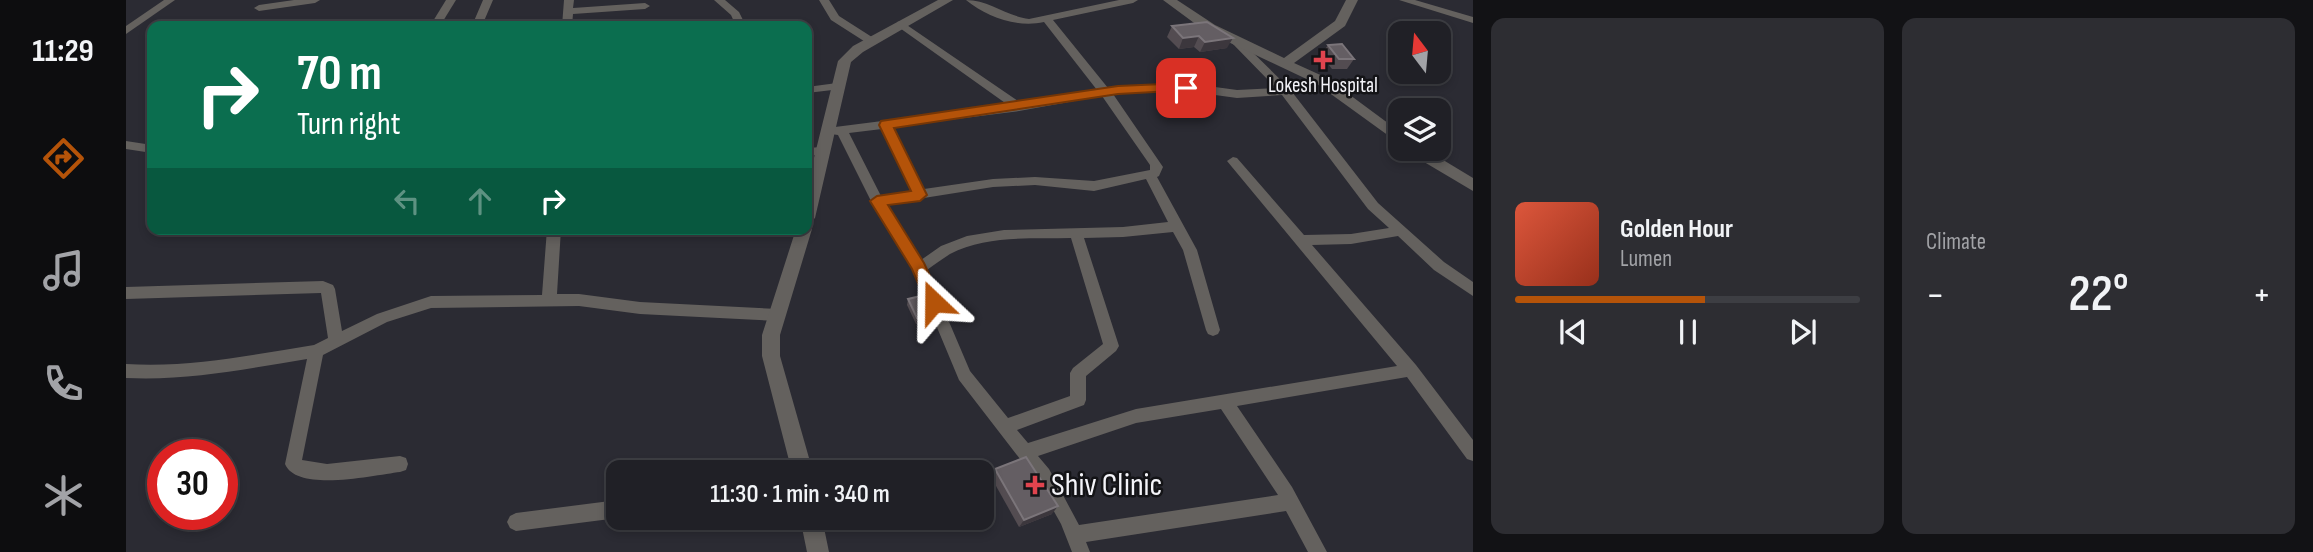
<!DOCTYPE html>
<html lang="en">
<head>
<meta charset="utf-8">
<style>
  body { margin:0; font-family:"Sofia Sans Condensed",sans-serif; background:#2d2d32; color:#f1f3f6; height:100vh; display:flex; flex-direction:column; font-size:26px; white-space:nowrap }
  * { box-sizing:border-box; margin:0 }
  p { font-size:23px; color:#a2a3a7 }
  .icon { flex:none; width:38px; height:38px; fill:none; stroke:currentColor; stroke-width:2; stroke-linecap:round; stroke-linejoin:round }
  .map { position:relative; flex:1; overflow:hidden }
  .details { display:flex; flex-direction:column; gap:18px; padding:18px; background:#121215; width:840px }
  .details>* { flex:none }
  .guide { position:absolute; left:21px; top:21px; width:665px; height:214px; border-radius:14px; box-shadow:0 4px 10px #0003,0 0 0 2px #3d3e43; background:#0b6e4f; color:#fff; overflow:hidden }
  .needle { width:46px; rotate:344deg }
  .tools { position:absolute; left:1262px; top:21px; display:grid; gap:14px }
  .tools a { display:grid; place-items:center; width:63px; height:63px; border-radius:14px; background:#202026; box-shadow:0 4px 10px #0003,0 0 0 2px #3d3e43; font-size:35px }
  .speed { position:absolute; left:21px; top:439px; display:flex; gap:14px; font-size:35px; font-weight:700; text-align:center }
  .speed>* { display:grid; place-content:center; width:91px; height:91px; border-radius:50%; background:#202026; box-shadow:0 4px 10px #0003,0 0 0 2px #3d3e43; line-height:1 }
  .speed .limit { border:10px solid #d22; background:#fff; color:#111 }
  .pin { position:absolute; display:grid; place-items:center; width:60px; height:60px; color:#fff; margin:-30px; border-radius:14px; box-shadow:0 4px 10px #0006 }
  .me { position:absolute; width:77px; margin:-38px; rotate:337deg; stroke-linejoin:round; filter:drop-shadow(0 0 5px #0008) }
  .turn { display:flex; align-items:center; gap:24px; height:147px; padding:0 35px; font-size:32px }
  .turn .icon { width:91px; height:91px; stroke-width:2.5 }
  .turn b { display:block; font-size:49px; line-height:60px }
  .lanes { display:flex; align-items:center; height:66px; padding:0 35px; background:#0003; justify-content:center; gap:35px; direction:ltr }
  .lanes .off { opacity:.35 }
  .big { font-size:52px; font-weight:600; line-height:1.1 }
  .details .card { flex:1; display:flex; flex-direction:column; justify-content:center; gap:10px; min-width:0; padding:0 24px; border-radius:14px; background:#2d2d32 }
  .song { display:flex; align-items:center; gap:21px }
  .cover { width:84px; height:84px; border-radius:10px; background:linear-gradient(135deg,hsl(10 70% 55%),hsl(10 70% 35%)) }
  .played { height:7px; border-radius:4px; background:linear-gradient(90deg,#b45309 55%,#3d3e43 55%) }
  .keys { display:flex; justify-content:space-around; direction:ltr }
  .heat { display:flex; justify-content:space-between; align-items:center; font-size:38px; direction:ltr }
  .details .tiles { flex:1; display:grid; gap:18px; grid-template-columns:repeat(2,1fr) }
  .trip { position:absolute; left:480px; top:460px; width:388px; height:70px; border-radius:14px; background:#202026; box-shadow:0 4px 10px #0003,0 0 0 2px #3d3e43; font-weight:600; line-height:70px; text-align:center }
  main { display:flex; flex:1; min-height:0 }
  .dock { display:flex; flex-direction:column; width:126px; justify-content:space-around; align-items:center; background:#0d0d0f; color:#a2a3a7 }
  .dock .icon { width:49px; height:49px }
  .dock .on { color:#b45309 }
  .dock b { font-size:32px; color:#f1f3f6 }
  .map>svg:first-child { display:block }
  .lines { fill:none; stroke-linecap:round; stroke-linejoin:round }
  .minor { fill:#64615e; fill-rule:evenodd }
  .tertiary { fill:#64615e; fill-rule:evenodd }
  .wall { fill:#534c51 }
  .shaded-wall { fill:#3c373d }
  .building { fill:#645e63; stroke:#7b757a; stroke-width:2 }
  .route { fill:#b45309; stroke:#753606; stroke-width:2 }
  .health-dot { fill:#e0444e; stroke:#141417; stroke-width:2.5 }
  .labels { text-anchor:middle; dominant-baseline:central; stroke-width:5; stroke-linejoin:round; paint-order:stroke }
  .far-poi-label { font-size:21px; fill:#f4f4f9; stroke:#141417 }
  .near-poi-label { font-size:32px; fill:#f4f4f9; stroke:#141417; text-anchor:start }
</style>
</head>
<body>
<main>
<nav class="dock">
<b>11:29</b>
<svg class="icon on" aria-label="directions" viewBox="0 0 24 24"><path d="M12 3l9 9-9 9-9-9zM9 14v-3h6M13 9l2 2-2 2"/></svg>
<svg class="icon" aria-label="music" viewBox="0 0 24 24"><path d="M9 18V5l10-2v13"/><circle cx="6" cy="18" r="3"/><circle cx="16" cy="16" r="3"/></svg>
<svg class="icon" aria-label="phone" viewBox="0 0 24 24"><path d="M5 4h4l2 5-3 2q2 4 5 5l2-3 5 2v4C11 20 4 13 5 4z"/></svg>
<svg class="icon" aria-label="climate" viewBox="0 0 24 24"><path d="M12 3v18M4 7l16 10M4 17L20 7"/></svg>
</nav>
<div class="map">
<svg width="1347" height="552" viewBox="0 0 1347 552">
  <rect width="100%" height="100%" fill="#2b2b33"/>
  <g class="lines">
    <!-- minor -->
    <g class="minor">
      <path d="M38,0H49L0,34V26Z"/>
      <path d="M168,0H194L189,3L133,11L128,8L133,5Z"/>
      <path d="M320,0H330L314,26H304Z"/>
      <path d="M357,0H367L358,21L363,26H352L348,21Z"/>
      <path d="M438,0H448L447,8L519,3L524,6L519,9L447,14L446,26H436Z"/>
      <path d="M588,0H599L613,12L620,26H610L605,15Z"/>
      <path d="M693,0H703L713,16L749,39V43H741L705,20Z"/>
      <path d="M840,0C863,0 880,16 903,19L993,0H1012L1007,3L927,20L982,88L1060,83L1111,90L1150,88L1104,41L1105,39H1113L1163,88L1252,203L1318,262L1347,282V296L1308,270L1272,236L1225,244L1186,245L1290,365L1347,440V461L1341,459L1281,377L1111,406L1166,487L1201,552H1182L1160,511L960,542L964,552H946L935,524L911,481L833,380L787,270L745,201L712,135L705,134L703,131L709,127L882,105L771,26V22L775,21L895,103L971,90L918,22C891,28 861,17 840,0ZM1060,91L1111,98L1156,95L1242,209L1263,228L1225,234L1178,235L1111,158L1107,157L1101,161L1271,366L1010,409L902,443L891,430L958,405L960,400V376L990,351L993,346L958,238L997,237L1047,232L1057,250L1080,330L1082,334L1087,336L1092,334L1094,330L1071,250L1031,177L1033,176L1037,167L987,94ZM976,96L1024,165V170L968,181L909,177L867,179L798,189L767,127L893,111ZM756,129L786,191L755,196L723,133ZM1020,179L1042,222L997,227L878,230L841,236L815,246L795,260L760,204L867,187L909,185L968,191ZM945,238L977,344L947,368L944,373V396L882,418L844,371L801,270C808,265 816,259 824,254C860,235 906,239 945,238ZM1095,409L1152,495L953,525L923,469L912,456L1010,423Z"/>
      <path d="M1273,0H1289L1347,17V23Z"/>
      <path d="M711,83L715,85V89L681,93V87Z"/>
      <path d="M0,141L26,145V153L0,149Z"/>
      <path d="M696,147L700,148L702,151L700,154L681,156V148Z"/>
      <path d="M421,229H435L431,294H453L514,302L652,309L657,311L659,315L657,319L652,321L514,314L453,306L305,308L261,322L197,355L176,460L201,464L274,456L280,458L282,464L280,470L274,472C249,475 171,493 159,464L181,359C120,369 62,381 0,378V364C64,368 125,355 188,345L202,338L195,293L0,299V287L197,281L207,285L209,289L216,331L251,314L305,296L416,295Z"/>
      <path d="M492,500V518L390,531L384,528L381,522L384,516L390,513Z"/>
    </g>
    <!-- tertiary -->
    <g class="tertiary">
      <path d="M812,0H827L737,52L725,62L689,218L682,224L686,229L654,335V356L687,472H666L636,356V335L670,229H681V186L712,61L727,46Z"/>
      <path d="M1037,0H1051L1089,25L1158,58L1209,21L1220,0H1232L1219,26L1168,63L1201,78L1274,132V144L1191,84L1079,31Z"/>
      <path d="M1281,149H1299L1347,178V191L1283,153Z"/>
      <path d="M674,518H696L703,552H681Z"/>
    </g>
  </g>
  <!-- wall -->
  <g class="wall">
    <path d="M1081,22L1101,48L1074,52L1068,47L1053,49L1041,37L1046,26Z"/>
    <path d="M1202,45L1228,59L1221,69H1206L1195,55Z"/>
    <path d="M782,299L807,314L805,320L790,324L781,305Z"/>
    <path d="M869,469L926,514L893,527L865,477Z"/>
  </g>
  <!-- shaded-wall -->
  <g class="shaded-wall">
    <path d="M1073,36L1068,47L1053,49L1057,38Z"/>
    <path d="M1107,38L1101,48L1074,52L1079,42Z"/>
    <path d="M807,314L805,320L790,324L791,318Z"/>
    <path d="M932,506L926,514L893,527L898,520Z"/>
  </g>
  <!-- building -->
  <g class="building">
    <path d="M1081,22L1107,38L1079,42L1073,36L1057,38L1046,26Z"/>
    <path d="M1216,44L1228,59H1213L1202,45Z"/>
    <path d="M799,295L807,314L791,318L782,299Z"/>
    <path d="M900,457L932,506L898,520L869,469Z"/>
  </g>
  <!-- route -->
  <path class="route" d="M1060,83L1066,88L1064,90L992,94L768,128L801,195L794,201L762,205L798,263L816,302L808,309L802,307L786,269L744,201L751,196L785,191L753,125L755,121L992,86Z"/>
  <!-- markers -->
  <g class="health-dot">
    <path d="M1193.5 49.5h7v7h7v7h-7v7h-7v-7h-7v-7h7z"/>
    <path d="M905.5 474.5h7v7h7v7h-7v7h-7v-7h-7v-7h7z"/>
  </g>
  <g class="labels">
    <!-- far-poi labels -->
    <g class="far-poi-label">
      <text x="1197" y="85">Lokesh Hospital</text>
    </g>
    <!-- near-poi labels -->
    <g class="near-poi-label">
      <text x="925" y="485">Shiv Clinic</text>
    </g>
  </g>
</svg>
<div class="tools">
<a><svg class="needle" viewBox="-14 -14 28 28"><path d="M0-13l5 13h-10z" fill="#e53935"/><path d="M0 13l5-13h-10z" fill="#a2a3a7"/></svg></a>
<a><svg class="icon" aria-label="layers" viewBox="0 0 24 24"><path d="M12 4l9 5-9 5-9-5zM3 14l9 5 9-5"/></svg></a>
</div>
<div class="speed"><div class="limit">30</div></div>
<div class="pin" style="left:1060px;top:88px;background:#d93025"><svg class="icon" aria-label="arrive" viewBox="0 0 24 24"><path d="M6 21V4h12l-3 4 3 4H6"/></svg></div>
<svg class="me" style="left:808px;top:302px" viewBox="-20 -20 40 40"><path d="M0-17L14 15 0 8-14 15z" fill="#b45309" stroke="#fff" stroke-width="4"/></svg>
<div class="trip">11:30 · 1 min · 340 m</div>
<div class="guide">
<div class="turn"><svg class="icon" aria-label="right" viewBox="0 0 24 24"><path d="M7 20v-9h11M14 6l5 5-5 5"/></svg><div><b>70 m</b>Turn right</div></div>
<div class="lanes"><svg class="icon off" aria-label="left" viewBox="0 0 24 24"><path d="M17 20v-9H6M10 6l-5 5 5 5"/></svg><svg class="icon off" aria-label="ahead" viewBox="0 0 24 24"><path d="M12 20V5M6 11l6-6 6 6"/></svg><svg class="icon" aria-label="right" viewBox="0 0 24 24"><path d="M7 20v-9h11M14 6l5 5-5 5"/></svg></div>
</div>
</div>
<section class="details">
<div class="tiles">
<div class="card">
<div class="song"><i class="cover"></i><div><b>Golden Hour</b><p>Lumen</p></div></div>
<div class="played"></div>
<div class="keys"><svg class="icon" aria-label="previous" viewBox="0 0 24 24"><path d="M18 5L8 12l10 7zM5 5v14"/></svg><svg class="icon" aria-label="pause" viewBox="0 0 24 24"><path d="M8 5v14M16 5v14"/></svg><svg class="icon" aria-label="next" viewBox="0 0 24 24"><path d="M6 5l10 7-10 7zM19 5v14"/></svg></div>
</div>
<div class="card"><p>Climate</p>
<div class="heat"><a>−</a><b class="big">22°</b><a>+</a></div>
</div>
</div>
</section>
</main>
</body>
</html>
